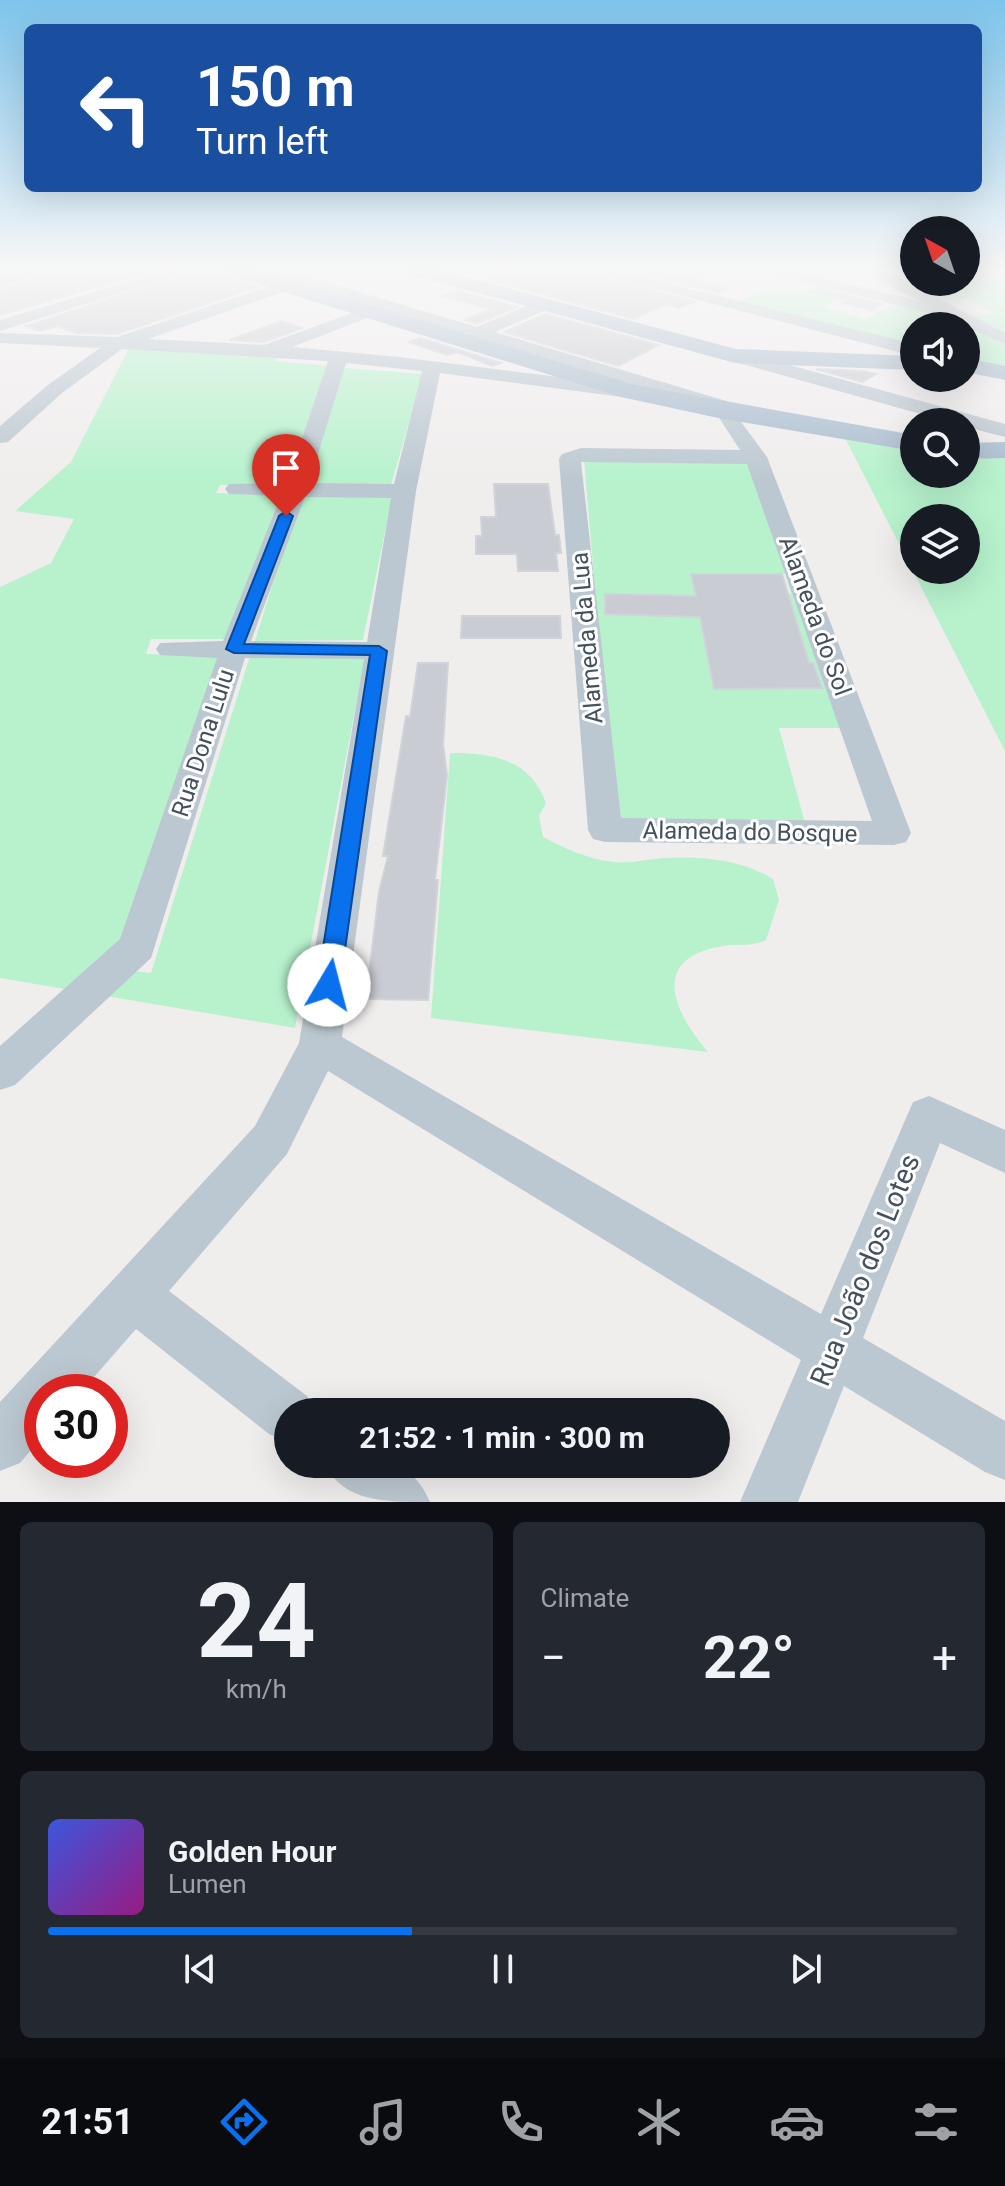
<!DOCTYPE html>
<html lang="en">
<head>
<meta charset="utf-8">
<style>
  body { margin:0; font-family:Roboto,sans-serif; background:#242831; color:#f1f3f6; height:100vh; display:flex; flex-direction:column; font-size:30px; white-space:nowrap }
  * { box-sizing:border-box; margin:0 }
  p { font-size:26px; color:#9ea1a6 }
  .icon { flex:none; width:44px; height:44px; fill:none; stroke:currentColor; stroke-width:2; stroke-linecap:round; stroke-linejoin:round }
  .map { position:relative; height:1502px; overflow:hidden }
  .sheet { display:flex; flex-direction:column; gap:20px; padding:20px; background:#0d0f14; flex:1 }
  .sheet>* { flex:none }
  .hud { position:absolute; left:24px; top:24px; width:958px; height:168px; border-radius:12px; box-shadow:0 8px 32px #0002; background:#1a4fa0; color:#fff; overflow:hidden }
  .needle { width:52px; rotate:320deg }
  .tools { position:absolute; left:900px; top:216px; display:grid; gap:16px }
  .tools a { display:grid; place-items:center; width:80px; height:80px; border-radius:50%; background:#171b24; box-shadow:0 8px 32px #0002; font-size:40px }
  .speed { position:absolute; left:24px; top:1374px; display:flex; gap:16px; font-size:40px; font-weight:700; text-align:center }
  .speed>* { display:grid; place-content:center; width:104px; height:104px; border-radius:50%; background:#171b24; box-shadow:0 8px 32px #0002; line-height:1 }
  .speed .limit { border:12px solid #d22; background:#fff; color:#111 }
  .pin { position:absolute; display:grid; place-items:center; width:68px; height:68px; color:#fff; margin:-82px -34px; border-radius:50% 50% 50% 0; rotate:-45deg; box-shadow:0 0 8px #0007 }
  .pin .icon { rotate:45deg }
  .me { position:absolute; width:88px; margin:-44px; rotate:8deg; stroke-linejoin:round; filter:drop-shadow(0 0 6px #0008) }
  .turn { display:flex; align-items:center; gap:28px; height:168px; padding:0 40px; font-size:36px }
  .turn .icon { width:104px; height:104px; stroke-width:2.5 }
  .turn b { display:block; font-size:56px; line-height:68px }
  .big { font-size:60px; font-weight:700; line-height:1.1 }
  .sheet .tile { flex:1; display:flex; flex-direction:column; justify-content:center; gap:12px; min-width:0; padding:0 28px; border-radius:12px; background:#242831 }
  .sheet .dial { align-items:center; gap:0 }
  .dial b { font-size:104px; line-height:1 }
  .song { display:flex; align-items:center; gap:24px }
  .cover { width:96px; height:96px; border-radius:12px; background:linear-gradient(135deg,hsl(230 70% 55%),hsl(310 70% 35%)) }
  .played { height:8px; border-radius:4px; background:linear-gradient(90deg,#0970ee 40%,#363941 40%) }
  .keys { display:flex; justify-content:space-around; direction:ltr }
  .heat { display:flex; justify-content:space-between; align-items:center; font-size:44px; direction:ltr }
  .sheet .tiles { flex:1; display:grid; gap:20px; grid-template-columns:1fr 1fr }
  .tile:last-child { grid-column:span 2 }
  .trip { position:absolute; left:274px; top:1398px; width:456px; height:80px; border-radius:40px; background:#171b24; box-shadow:0 8px 32px #0002; font-weight:700; line-height:80px; text-align:center }
  .tabs { display:flex; height:128px; justify-content:space-around; align-items:center; background:#090b0e; color:#9ea1a6 }
  .tabs .icon { width:56px; height:56px }
  .tabs .active { color:#0970ee }
  .tabs b { font-size:36px; color:#f1f3f6 }
  .map>svg:first-child { display:block }
  .green { fill:#b7f2cd; fill-rule:evenodd }
  .building { fill:#c9ccd3; stroke:#d1d3da; stroke-width:2 }
  .lines { fill:none; stroke-linecap:round; stroke-linejoin:round }
  .minor { fill:#bcc8d1; fill-rule:evenodd }
  .major { fill:#aabdcf; fill-rule:evenodd }
  .route { fill:#0970ee; stroke:#06499b; stroke-width:2 }
  .labels { text-anchor:middle; dominant-baseline:central; stroke-width:6; stroke-linejoin:round; paint-order:stroke }
  .street-label { font-size:24px; fill:#44515c; stroke:#fff }
  .near-street-label { font-size:28px; fill:#44515c; stroke:#fff }
</style>
</head>
<body>
<div class="map">
<svg width="1005" height="1502" viewBox="0 0 1005 1502">
  <rect width="100%" height="100%" fill="#f0eded"/>
  <!-- green -->
  <g class="green">
    <path d="M966,270H1005V336L963,316L994,314L967,298L940,300L914,287L939,282H966Z"/>
    <path d="M819,284L850,292L822,307L865,319L895,303L944,315L965,326H914V347L738,303L763,290C782,295 802,292 819,284Z"/>
    <path d="M966,327L1005,342V369L966,360Z"/>
    <path d="M130,346L276,358V361L327,366L286,485H220L216,493L282,496L228,639H151L146,654L226,657L115,969L151,973L250,656L365,657L295,1028L0,978V587L51,563L74,519L15,511L71,462Z"/>
    <path d="M343,368L423,374L391,485L305,484Z"/>
    <path d="M843,434L914,447V474H966V456H1005V751ZM914,518H966V570H914Z"/>
    <path d="M584,459L753,460L846,728H779L805,823L615,822ZM785,574L791,594H696L691,575ZM605,594L697,617L606,614ZM700,617L797,619L803,642L703,639ZM813,663L823,688L715,689L708,664Z"/>
    <path d="M301,494L392,497L363,640L255,641Z"/>
    <path d="M450,753C493,753 530,759 546,803L539,816L543,837C564,848 590,860 614,862C630,864 648,859 664,858C700,856 741,859 773,879L779,900L766,940C751,947 739,943 723,946C649,958 673,1011 708,1052L431,1018Z"/>
  </g>
  <!-- building -->
  <g class="building">
    <path d="M53,270H76L93,277L94,270H156L0,315V290Z"/>
    <path d="M197,270H214L258,287L117,334L76,333L57,326L40,331L26,326Z"/>
    <path d="M515,270H581L695,302L679,308L666,304L634,319L488,280Z"/>
    <path d="M627,270H712L693,280L728,289L718,293Z"/>
    <path d="M818,288L882,304L872,310L842,303L847,300L806,291Z"/>
    <path d="M458,291L517,307L477,324L464,320L492,309L442,296Z"/>
    <path d="M545,314L659,345L618,366L504,332Z"/>
    <path d="M282,321L303,328L264,342L229,340Z"/>
    <path d="M420,338L501,363L492,366L457,352L447,355L409,342Z"/>
    <path d="M816,369L864,371L876,374L862,382Z"/>
    <path d="M494,484H548L555,535H559L561,553H556L558,571H518L517,554H476V536H482L481,517H496Z"/>
    <path d="M691,574H782L809,663H813L822,688L714,689L700,617L605,614V594L696,596Z"/>
    <path d="M462,616H560L561,638H461Z"/>
    <path d="M418,663H448L443,745L447,775L435,880H438L428,1000L366,999L379,892L388,856H383L406,716L410,717Z"/>
  </g>
  <g class="lines">
    <!-- minor -->
    <g class="minor">
      <path d="M23,270H50L0,287V277Z"/>
      <path d="M168,270H194L0,331V320Z"/>
      <path d="M259,270H285L477,327L537,301H549L551,305L549,309L495,332L733,403L736,407L733,411L767,457L911,833L906,842L894,845L605,842L593,839L588,830L559,459L562,454L581,448L740,450L714,410L479,339L465,340L463,334L375,308L378,311L375,315L292,347L399,357L630,386L640,392L630,398L440,373L416,491L342,1037L821,1314L913,1102L929,1096L1005,1130V1173L940,1143L863,1338L1005,1421V1480L985,1472L844,1386L798,1502H740L801,1360L328,1071L287,1154L169,1291L307,1396L314,1412H288V1442L269,1434L136,1329L81,1392H42V1437L20,1463L0,1471V1402L255,1126L299,1043L364,659L245,658L151,958L15,1085L0,1090V1046L120,939L217,658L160,655L156,649L160,643L223,641L281,496L229,494L225,489L229,484L287,483L328,361L122,349L62,393L8,442L0,443V426L48,385L100,348L0,343V333L117,337L279,283H291V289L148,339L264,345L371,306ZM346,363L422,371L394,484L309,483ZM581,462L747,464L872,821L621,818ZM305,497L391,498L367,642L251,641Z"/>
      <path d="M584,270H613L914,344V356Z"/>
      <path d="M759,270H789L919,301L860,270H883L1005,333V344L948,318Z"/>
      <path d="M735,350L1005,424V437L966,427V422H949L728,360L726,356L728,352Z"/>
      <path d="M324,1464C371,1464 408,1451 430,1502C382,1502 345,1502 324,1464Z"/>
    </g>
    <!-- major -->
    <g class="major">
      <path d="M223,270H255L635,385L914,435V451L723,419L621,397L226,274Z"/>
      <path d="M406,270H440L736,349L914,356V370L735,363L409,274Z"/>
      <path d="M966,358L1005,366V380L966,372Z"/>
      <path d="M1005,442V458L966,459V443Z"/>
    </g>
  </g>
  <!-- sky -->
  <linearGradient id="sky" x2="0" y2="1"><stop stop-color="#7ec4ec"/><stop offset="0.56" stop-color="#f8f7f7"/><stop offset="1" stop-color="#f8f7f7" stop-opacity="0"/></linearGradient>
  <rect width="1005" height="481" fill="url(#sky)"/>
  <!-- route -->
  <path class="route" d="M286,511L293,516L244,644L379,646L387,651L340,985L337,991L329,994L321,991L317,985L370,655L234,653L226,649L279,516Z"/>
  <g class="labels">
    <!-- street labels -->
    <g class="street-label">
      <text transform="translate(815 616) rotate(70)">Alameda do Sol</text>
      <text transform="translate(587 638) rotate(-95)">Alameda da Lua</text>
      <text transform="translate(203 743) rotate(-72)">Rua Dona Lulu</text>
      <text transform="translate(750 832) rotate(1)">Alameda do Bosque</text>
    </g>
    <!-- near-street labels -->
    <g class="near-street-label">
      <text transform="translate(865 1270) rotate(-68)">Rua João dos Lotes</text>
    </g>
  </g>
</svg>
<div class="tools">
<a><svg class="needle" viewBox="-14 -14 28 28"><path d="M0-13l5 13h-10z" fill="#e53935"/><path d="M0 13l5-13h-10z" fill="#9ea1a6"/></svg></a>
<a><svg class="icon" aria-label="sound" viewBox="0 0 24 24"><path d="M4 9h4l5-4v14l-5-4H4zM17 9q2 3 0 6"/></svg></a>
<a><svg class="icon" aria-label="search" viewBox="0 0 24 24"><circle cx="10" cy="10" r="6"/><path d="M15 15l6 6"/></svg></a>
<a><svg class="icon" aria-label="layers" viewBox="0 0 24 24"><path d="M12 4l9 5-9 5-9-5zM3 14l9 5 9-5"/></svg></a>
</div>
<div class="speed"><div class="limit">30</div></div>
<div class="pin" style="left:286px;top:516px;background:#d93025"><svg class="icon" aria-label="arrive" viewBox="0 0 24 24"><path d="M6 21V4h12l-3 4 3 4H6"/></svg></div>
<svg class="me" style="left:329px;top:985px" viewBox="-20 -20 40 40"><circle r="19" fill="#fff"/><path d="M0-13L10 11 0 6-10 11z" fill="#0970ee"/></svg>
<div class="trip">21:52 · 1 min · 300 m</div>
<div class="hud">
<div class="turn"><svg class="icon" aria-label="left" viewBox="0 0 24 24"><path d="M17 20v-9H6M10 6l-5 5 5 5"/></svg><div><b>150 m</b>Turn left</div></div>
</div>
</div>
<section class="sheet">
<div class="tiles">
<div class="tile dial"><b>24</b><p>km/h</p></div>
<div class="tile"><p>Climate</p>
<div class="heat"><a>−</a><b class="big">22°</b><a>+</a></div>
</div>
<div class="tile">
<div class="song"><i class="cover"></i><div><b>Golden Hour</b><p>Lumen</p></div></div>
<div class="played"></div>
<div class="keys"><svg class="icon" aria-label="previous" viewBox="0 0 24 24"><path d="M18 5L8 12l10 7zM5 5v14"/></svg><svg class="icon" aria-label="pause" viewBox="0 0 24 24"><path d="M8 5v14M16 5v14"/></svg><svg class="icon" aria-label="next" viewBox="0 0 24 24"><path d="M6 5l10 7-10 7zM19 5v14"/></svg></div>
</div>
</div>
</section>
<nav class="tabs">
<b>21:51</b>
<svg class="icon active" aria-label="directions" viewBox="0 0 24 24"><path d="M12 3l9 9-9 9-9-9zM9 14v-3h6M13 9l2 2-2 2"/></svg>
<svg class="icon" aria-label="music" viewBox="0 0 24 24"><path d="M9 18V5l10-2v13"/><circle cx="6" cy="18" r="3"/><circle cx="16" cy="16" r="3"/></svg>
<svg class="icon" aria-label="phone" viewBox="0 0 24 24"><path d="M5 4h4l2 5-3 2q2 4 5 5l2-3 5 2v4C11 20 4 13 5 4z"/></svg>
<svg class="icon" aria-label="climate" viewBox="0 0 24 24"><path d="M12 3v18M4 7l16 10M4 17L20 7"/></svg>
<svg class="icon" aria-label="car" viewBox="0 0 24 24"><path d="M5 17H2v-5l4-1 3-4h7l3 4 3 1v5h-3M9 17h6M6 11h13"/><circle cx="7" cy="17" r="2"/><circle cx="17" cy="17" r="2"/></svg>
<svg class="icon" aria-label="filters" viewBox="0 0 24 24"><path d="M4 7h16M4 17h16"/><circle cx="9" cy="7" r="2"/><circle cx="15" cy="17" r="2"/></svg>
</nav>
</body>
</html>
